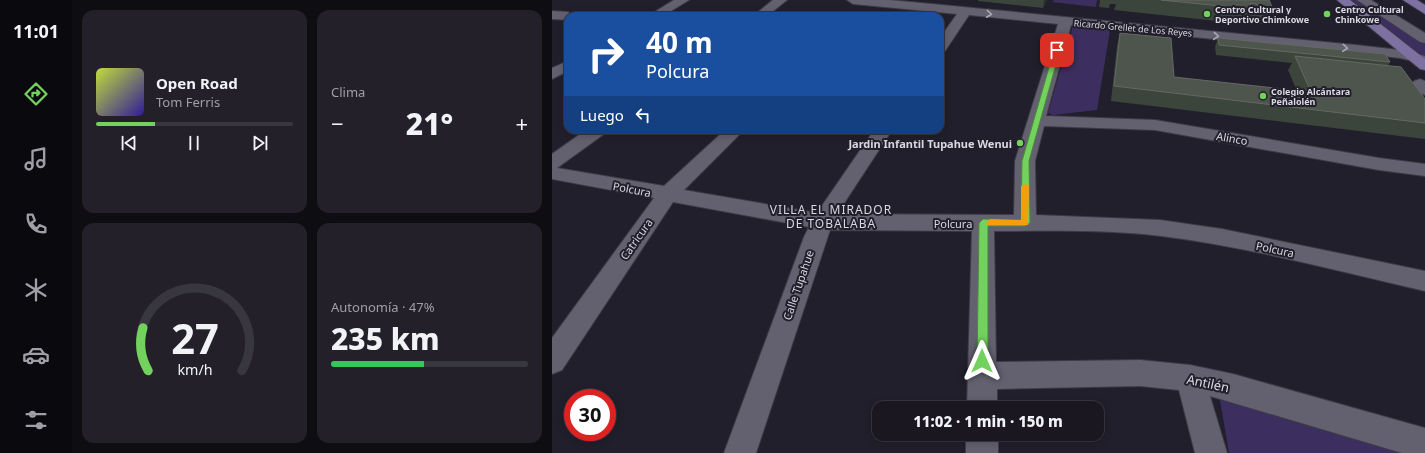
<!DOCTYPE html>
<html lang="es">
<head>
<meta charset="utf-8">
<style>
  body { margin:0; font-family:"Noto Sans",sans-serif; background:#23202a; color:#f1f3f6; height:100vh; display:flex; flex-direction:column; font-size:15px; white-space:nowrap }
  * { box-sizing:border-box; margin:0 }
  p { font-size:13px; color:#9f9fa5 }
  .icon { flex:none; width:22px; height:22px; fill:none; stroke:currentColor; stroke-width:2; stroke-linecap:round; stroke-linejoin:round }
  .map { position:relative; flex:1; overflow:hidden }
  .side { display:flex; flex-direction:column; gap:10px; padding:10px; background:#0e0d12; width:480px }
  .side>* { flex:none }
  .banner { position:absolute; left:12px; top:12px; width:380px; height:122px; border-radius:12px; box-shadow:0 2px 10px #0003,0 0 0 1px #38363f; background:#1a4fa0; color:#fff; overflow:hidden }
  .speed { position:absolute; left:12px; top:389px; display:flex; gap:8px; font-size:20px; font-weight:700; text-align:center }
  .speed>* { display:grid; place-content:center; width:52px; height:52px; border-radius:50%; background:#1a1721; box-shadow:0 2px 10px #0003,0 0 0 1px #38363f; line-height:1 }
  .speed .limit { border:6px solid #d22; background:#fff; color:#111 }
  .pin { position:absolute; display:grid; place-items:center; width:34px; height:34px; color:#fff; margin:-17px; border-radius:8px; box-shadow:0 2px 6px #0006 }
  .me { position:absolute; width:44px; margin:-22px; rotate:0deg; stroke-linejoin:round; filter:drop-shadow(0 0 3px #0008) }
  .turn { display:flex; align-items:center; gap:14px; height:84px; padding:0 16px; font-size:18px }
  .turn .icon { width:52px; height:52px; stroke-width:2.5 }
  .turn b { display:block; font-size:28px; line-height:34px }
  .then { display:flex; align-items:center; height:38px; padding:0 16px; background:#0003; gap:8px; font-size:15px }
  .big { font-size:30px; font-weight:800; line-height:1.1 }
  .side .tile { flex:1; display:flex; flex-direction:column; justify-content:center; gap:6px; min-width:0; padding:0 14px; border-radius:12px; background:#23202a }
  .side .dial { align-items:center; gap:0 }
  .dial svg { height:104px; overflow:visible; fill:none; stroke:#38363f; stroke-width:7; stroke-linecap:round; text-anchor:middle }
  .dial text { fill:#f1f3f6; stroke:none }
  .song { display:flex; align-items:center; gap:12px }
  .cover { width:48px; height:48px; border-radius:6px; background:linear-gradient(135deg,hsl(70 70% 55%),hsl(250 70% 35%)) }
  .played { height:4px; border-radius:2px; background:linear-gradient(90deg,#72d25d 30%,#38363f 30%) }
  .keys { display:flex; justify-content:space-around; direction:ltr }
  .heat { display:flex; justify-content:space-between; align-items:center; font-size:22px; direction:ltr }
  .charge { height:6px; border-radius:3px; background:linear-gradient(90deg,#34c759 47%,#38363f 0) }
  .side .tiles { flex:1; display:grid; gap:10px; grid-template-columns:repeat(2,1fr) }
  .trip { position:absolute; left:320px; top:401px; width:232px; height:40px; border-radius:12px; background:#1a1721; box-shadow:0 2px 10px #0003,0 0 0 1px #38363f; font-weight:800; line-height:40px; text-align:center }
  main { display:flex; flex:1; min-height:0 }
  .tabs { display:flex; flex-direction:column; width:72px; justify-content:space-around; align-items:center; background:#0a090d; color:#9f9fa5 }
  .tabs .icon { width:28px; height:28px }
  .tabs .current { color:#72d25d }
  .tabs b { font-size:18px; color:#f1f3f6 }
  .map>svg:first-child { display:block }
  .green { fill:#3c2f5f }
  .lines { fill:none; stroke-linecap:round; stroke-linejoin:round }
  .minor-casing { stroke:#3d3b45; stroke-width:2 }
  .major-casing { stroke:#3d3b45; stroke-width:2 }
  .minor { fill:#636070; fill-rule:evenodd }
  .major { fill:#7c71a1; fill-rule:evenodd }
  .wall { fill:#3c453b }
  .shaded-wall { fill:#2a2f2d }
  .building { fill:#4d554c; stroke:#636964 }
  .oneway { stroke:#aaa8b4 }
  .route { fill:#72d25d; stroke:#4a883c }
  .slow { fill:#f59e0b }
  .poi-dot { fill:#72d25d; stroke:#221f2c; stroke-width:1.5 }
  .labels { text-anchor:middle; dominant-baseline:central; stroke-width:4; stroke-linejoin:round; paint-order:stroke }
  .far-poi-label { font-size:9px; font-weight:bold; fill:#dad8e1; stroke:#221f2c; text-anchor:start }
  .far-street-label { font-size:9px; fill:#dad8e1; stroke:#221f2c }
  .street-label { font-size:11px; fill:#dad8e1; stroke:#221f2c }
  .poi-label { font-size:11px; font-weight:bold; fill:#dad8e1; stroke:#221f2c; text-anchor:end }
  .neighbourhood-label { font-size:12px; letter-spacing:1px; fill:#dad8e1; stroke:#221f2c }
  .near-street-label { font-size:13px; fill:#dad8e1; stroke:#221f2c }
</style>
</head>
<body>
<main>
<nav class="tabs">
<b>11:01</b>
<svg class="icon current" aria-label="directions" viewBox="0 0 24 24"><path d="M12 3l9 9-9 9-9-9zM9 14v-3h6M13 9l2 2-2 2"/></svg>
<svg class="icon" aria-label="music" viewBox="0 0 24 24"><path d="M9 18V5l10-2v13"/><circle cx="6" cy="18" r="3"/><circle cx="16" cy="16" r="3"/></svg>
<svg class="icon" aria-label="phone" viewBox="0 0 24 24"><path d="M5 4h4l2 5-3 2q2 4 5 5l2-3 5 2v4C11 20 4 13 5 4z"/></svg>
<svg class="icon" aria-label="climate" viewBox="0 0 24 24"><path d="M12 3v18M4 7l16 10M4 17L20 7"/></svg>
<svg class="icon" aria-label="car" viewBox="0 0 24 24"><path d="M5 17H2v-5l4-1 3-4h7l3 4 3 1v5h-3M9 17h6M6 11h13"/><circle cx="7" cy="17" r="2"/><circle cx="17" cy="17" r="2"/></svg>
<svg class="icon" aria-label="filters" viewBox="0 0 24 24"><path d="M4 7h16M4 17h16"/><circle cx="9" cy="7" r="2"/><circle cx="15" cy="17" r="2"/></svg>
</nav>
<section class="side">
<div class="tiles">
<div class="tile">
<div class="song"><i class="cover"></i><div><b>Open Road</b><p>Tom Ferris</p></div></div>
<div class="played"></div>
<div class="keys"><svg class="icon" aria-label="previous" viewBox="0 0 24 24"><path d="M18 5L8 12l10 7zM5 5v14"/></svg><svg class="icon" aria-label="pause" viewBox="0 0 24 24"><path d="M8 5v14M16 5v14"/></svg><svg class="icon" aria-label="next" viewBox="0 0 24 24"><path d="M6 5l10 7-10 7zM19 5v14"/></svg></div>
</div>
<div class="tile"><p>Clima</p>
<div class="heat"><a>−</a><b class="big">21°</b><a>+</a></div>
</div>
<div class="tile dial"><svg viewBox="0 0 100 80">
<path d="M14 69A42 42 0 1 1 86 69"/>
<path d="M14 69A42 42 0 0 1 10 36" stroke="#72d25d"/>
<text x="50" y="56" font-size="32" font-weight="700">27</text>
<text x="50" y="72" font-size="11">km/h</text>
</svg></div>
<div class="tile"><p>Autonomía · 47%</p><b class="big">235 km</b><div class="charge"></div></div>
</div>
</section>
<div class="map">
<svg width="873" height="453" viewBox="0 0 873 453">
  <rect width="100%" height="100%" fill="#221f2c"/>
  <!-- green -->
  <g class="green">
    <path d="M502,0H545L544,7L500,2Z"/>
    <path d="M797,0H806L822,12L873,43V58Z"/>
    <path d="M521,26L558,30L545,110L501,115L496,113Z"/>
    <path d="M667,394L871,453H677Z"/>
  </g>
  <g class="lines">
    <defs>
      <g id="minor">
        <path d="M122,0H137L111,16H96Z"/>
        <path d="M221,0H235L215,16H201Z"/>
        <path d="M295,0H338L804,45L848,50L873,56V64L848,58L804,53L519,25L494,116L603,120L827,158L873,164V176L827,170L603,130L492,126L483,161L484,215L608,220L670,229L873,271V291C786,271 698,247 609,236C554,229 497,231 442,231L444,362L588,360L638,365L681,374L873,428V453H850L658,396L675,453H643L627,390L588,386L445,389V408H415L420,231L278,230L204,453H172L252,237L257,227L121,202L10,370L0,374V338L102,198L0,179V154L34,130H55L52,134L5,168L112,186L173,130H192L132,190L265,213L322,130H340L285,214L462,215L463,161L506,24L417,15L393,51L388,52V38L405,14L301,4Z"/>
        <path d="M805,0H819L873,33V43L868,42Z"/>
        <path d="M0,11L16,12L22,16H16V20L0,19Z"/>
        <path d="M16,61V71L0,79V68Z"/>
        <path d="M868,79L873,81V95L867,93L860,84L862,81Z"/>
        <rect x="414" y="434" width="32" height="19"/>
      </g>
      <g id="major">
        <path d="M785,0H798L873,59V70L868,69Z"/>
        <path d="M851,0H865L873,5V14Z"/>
      </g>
    </defs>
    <!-- minor casing -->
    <use href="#minor" class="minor-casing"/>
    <!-- major casing -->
    <use href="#major" class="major-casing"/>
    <!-- minor -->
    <use href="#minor" class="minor"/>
    <!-- major -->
    <use href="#major" class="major"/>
  </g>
  <!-- wall -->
  <g class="wall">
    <path d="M426,0H495L491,8L426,1Z"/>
    <path d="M548,0H717L721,9L715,24L702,23L698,19H695L693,24L562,10L564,4H558L557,8L547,7Z"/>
    <path d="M568,33L622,77L745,91L736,70L740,63L664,55L663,47L666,38L838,62L836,65L873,99V139L559,101L565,46Z"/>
  </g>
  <!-- shaded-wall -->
  <path class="shaded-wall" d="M492,0H495L491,8Z"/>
  <!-- building -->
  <g class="building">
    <path d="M609,0H717L721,9L708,8L704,4L698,3L699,9Z"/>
    <path d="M568,33L619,38L622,77L759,92L743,56L849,67L873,99V123L562,86Z"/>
    <path d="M666,38L833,54L838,62L667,45Z"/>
  </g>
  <!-- one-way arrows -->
  <defs><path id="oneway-chevron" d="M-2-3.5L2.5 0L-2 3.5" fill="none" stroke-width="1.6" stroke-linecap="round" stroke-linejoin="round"/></defs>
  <g class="oneway">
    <use href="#oneway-chevron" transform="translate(437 14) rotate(6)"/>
    <use href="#oneway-chevron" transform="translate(664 36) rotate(5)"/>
    <use href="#oneway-chevron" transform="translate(793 48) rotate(5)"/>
  </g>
  <!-- route -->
  <path class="route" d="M505,48L508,50L477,161L478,223L473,226H436V361L434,364L430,366L426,364L425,361L427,223L431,219L469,220L470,161L502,50Z"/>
  <!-- slow -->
  <path class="slow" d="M473,184L477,186L476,225H435L434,223L438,219L469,220V186Z"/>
  <!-- markers -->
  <g class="poi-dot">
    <circle cx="655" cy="14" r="4"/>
    <circle cx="775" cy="14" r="4"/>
    <circle cx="711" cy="96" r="4"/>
    <circle cx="468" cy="143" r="4"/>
  </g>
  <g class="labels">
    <!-- far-poi labels -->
    <g class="far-poi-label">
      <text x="663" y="9">Centro Cultural y<tspan x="663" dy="10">Deportivo Chimkowe</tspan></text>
      <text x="783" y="9">Centro Cultural<tspan x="783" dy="10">Chinkowe</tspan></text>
      <text x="719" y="91">Colegio Alcántara<tspan x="719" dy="10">Peñalolén</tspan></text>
    </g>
    <!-- far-street labels -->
    <g class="far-street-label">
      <text transform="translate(581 28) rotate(5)">Ricardo Grellet de Los Reyes</text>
    </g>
    <!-- street labels -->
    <g class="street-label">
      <text transform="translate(680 138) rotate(10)">Alinco</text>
      <text transform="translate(80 189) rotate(11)">Polcura</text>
      <text x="401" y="223">Polcura</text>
      <text transform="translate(84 239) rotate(-55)">Catricura</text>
      <text transform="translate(723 249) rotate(12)">Polcura</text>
      <text transform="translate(246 285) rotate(-71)">Calle Tupahue</text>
    </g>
    <!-- poi labels -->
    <g class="poi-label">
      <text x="460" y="143">Jardin Infantil Tupahue Wenui</text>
    </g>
    <!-- neighbourhood labels -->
    <g class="neighbourhood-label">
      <text x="279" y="209">VILLA EL MIRADOR<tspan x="279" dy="14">DE TOBALABA</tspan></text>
    </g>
    <!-- near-street labels -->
    <g class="near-street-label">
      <text transform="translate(656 383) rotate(12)">Antilén</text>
    </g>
  </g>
</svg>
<div class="speed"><div class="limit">30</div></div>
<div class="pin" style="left:505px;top:50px;background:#d93025"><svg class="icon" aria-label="arrive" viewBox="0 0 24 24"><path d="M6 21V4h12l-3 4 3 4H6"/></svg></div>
<svg class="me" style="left:430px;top:361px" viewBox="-20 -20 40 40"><path d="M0-17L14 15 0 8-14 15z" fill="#72d25d" stroke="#fff" stroke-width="4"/></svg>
<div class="trip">11:02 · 1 min · 150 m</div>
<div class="banner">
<div class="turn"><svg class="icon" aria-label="right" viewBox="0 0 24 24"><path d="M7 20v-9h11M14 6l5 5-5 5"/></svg><div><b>40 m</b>Polcura</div></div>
<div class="then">Luego<svg class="icon" aria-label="left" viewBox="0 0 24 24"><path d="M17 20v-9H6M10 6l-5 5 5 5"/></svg></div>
</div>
</div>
</main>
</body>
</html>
